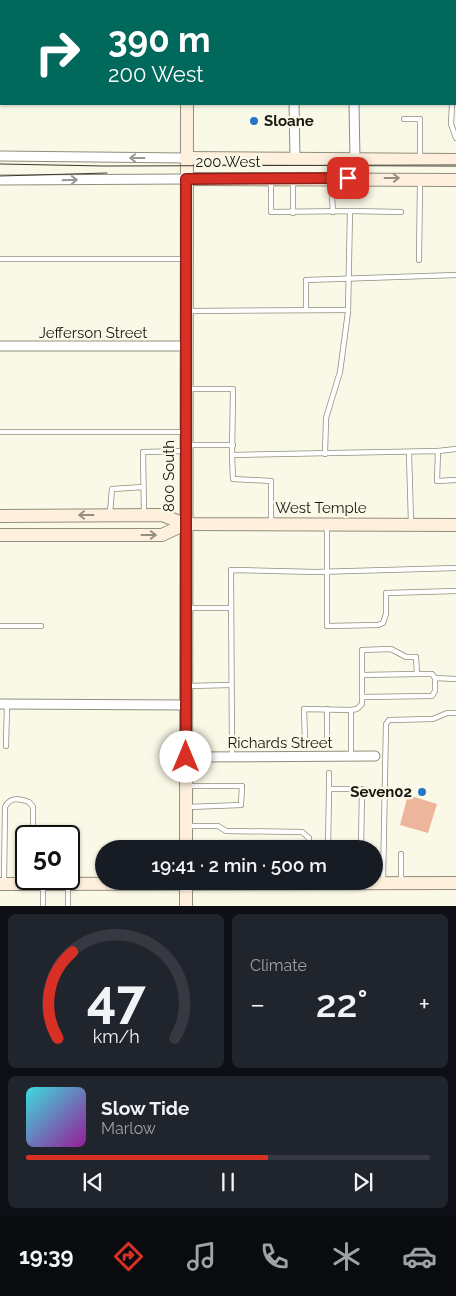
<!DOCTYPE html>
<html lang="en">
<head>
<meta charset="utf-8">
<style>
  body { margin:0; font-family:Raleway,sans-serif; background:#20242c; color:#f1f3f6; height:100vh; display:flex; flex-direction:column; font-size:19px; white-space:nowrap }
  * { box-sizing:border-box; margin:0 }
  p { font-size:16px; color:#9ea1a6 }
  .icon { flex:none; width:28px; height:28px; fill:none; stroke:currentColor; stroke-width:2; stroke-linecap:round; stroke-linejoin:round }
  .map { position:relative; height:906px; overflow:hidden }
  .panel { display:flex; flex-direction:column; gap:8px; padding:8px; background:#0d0f14; flex:1 }
  .panel>* { flex:none }
  .hud { position:absolute; left:0px; top:0px; width:456px; height:105px; box-shadow:0 1px 4px #0004; background:#00695c; color:#fff; overflow:hidden }
  .speed { position:absolute; left:15px; top:825px; display:flex; gap:10px; font-size:25px; font-weight:700; text-align:center }
  .speed>* { display:grid; place-content:center; width:65px; height:65px; border-radius:50%; background:#171b24; box-shadow:0 1px 4px #0004; line-height:1 }
  .speed .limit { border:2px solid #111; border-radius:8px; background:#fff; color:#111 }
  .pin { position:absolute; display:grid; place-items:center; width:42px; height:42px; color:#fff; margin:-21px; border-radius:10px; box-shadow:0 2px 8px #0006 }
  .me { position:absolute; width:55px; margin:-28px; rotate:0deg; stroke-linejoin:round; filter:drop-shadow(0 0 4px #0008) }
  .turn { display:flex; align-items:center; gap:18px; height:105px; padding:0 25px; font-size:22px }
  .turn .icon { width:65px; height:65px; stroke-width:2.5 }
  .turn b { display:block; font-size:35px; line-height:42px }
  .big { font-size:38px; font-weight:600; line-height:1.1 }
  .panel .tile { flex:1; display:flex; flex-direction:column; justify-content:center; gap:8px; min-width:0; padding:0 18px; border-radius:8px; background:#20242c }
  .panel .dial { align-items:center; gap:0 }
  .dial svg { height:130px; overflow:visible; fill:none; stroke:#363941; stroke-width:7; stroke-linecap:round; text-anchor:middle }
  .dial text { fill:#f1f3f6; stroke:none }
  .song { display:flex; align-items:center; gap:15px }
  .cover { width:60px; height:60px; border-radius:8px; background:linear-gradient(135deg,hsl(180 70% 55%),hsl(300 70% 35%)) }
  .played { height:5px; border-radius:2px; background:linear-gradient(90deg,#d93025 60%,#363941 60%) }
  .keys { display:flex; justify-content:space-around; direction:ltr }
  .heat { display:flex; justify-content:space-between; align-items:center; font-size:28px; direction:ltr }
  .panel .tiles { flex:1; display:grid; gap:8px; grid-template-columns:1fr 1fr }
  .tile:last-child { grid-column:span 2 }
  .trip { position:absolute; left:95px; top:840px; width:288px; height:50px; border-radius:25px; background:#171b24; box-shadow:0 1px 4px #0004; font-weight:600; line-height:50px; text-align:center }
  .dock { display:flex; height:80px; justify-content:space-around; align-items:center; background:#090b0e; color:#9ea1a6 }
  .dock .icon { width:35px; height:35px }
  .dock .on { color:#d93025 }
  .dock b { font-size:22px; color:#f1f3f6 }
  .map>svg:first-child { display:block }
  .green { fill:#eeb59d }
  .lines { fill:none; stroke-linecap:round; stroke-linejoin:round }
  .lane-casing { stroke:#908e7d; stroke-width:6 }
  .street-casing { stroke:#908e7d; stroke-width:11 }
  .secondary-casing { stroke:#908e7d; stroke-width:14 }
  .lane { stroke:#fff; stroke-width:4.5 }
  .street { stroke:#fff; stroke-width:9 }
  .secondary { stroke:#fef0dd; stroke-width:12 }
  .tram { stroke:#3a3a31; stroke-width:1 }
  .oneway { stroke:#979794 }
  .oneway2 { stroke:#968f81 }
  .route-casing { stroke:#8d1f18; stroke-width:12 }
  .route { stroke:#d93025; stroke-width:9 }
  .poi-dot { fill:#2676c5; stroke:#faf8e6; stroke-width:2 }
  .labels { text-anchor:middle; dominant-baseline:central; stroke-width:4.5; stroke-linejoin:round; paint-order:stroke }
  .poi-label { font-size:15px; font-weight:bold; fill:#181811; stroke:#faf8e6; text-anchor:start }
  .street-label { font-size:15px; fill:#181811; stroke:#faf8e6 }
</style>
</head>
<body>
<div class="map">
<svg width="456" height="906" viewBox="0 0 456 906">
  <rect width="100%" height="100%" fill="#faf8e6"/>
  <!-- green -->
  <path class="green" d="M408,795L437,804L428,833L400,825Z"/>
  <g class="lines">
    <defs>
      <g id="lane">
        <path d="M455,66H456"/>
        <path d="M0,75H1"/>
        <path d="M452,104L451,124L456,138"/>
        <path d="M404,119H420V159"/>
        <path d="M271,180V212L350,211L348,312L340,372L326,418L325,454"/>
        <path d="M331,181L333,212"/>
        <path d="M293,182V213"/>
        <path d="M350,211L401,212"/>
        <path d="M0,259H186"/>
        <path d="M419,260L420,182"/>
        <path d="M306,310V280L456,275"/>
        <path d="M187,311L348,310"/>
        <path d="M188,389H233L232,455L438,451L437,481L456,480"/>
        <path d="M0,432H185"/>
        <path d="M189,445H233"/>
        <path d="M438,451L456,449"/>
        <path d="M409,453L411,523"/>
        <path d="M232,455L233,479L271,481V523"/>
        <path d="M110,513L112,489L143,487"/>
        <path d="M144,513L143,452L185,451"/>
        <path d="M327,526V626L378,625L383,623L386,614V593L456,591"/>
        <path d="M187,608H231"/>
        <path d="M0,626H41"/>
        <path d="M362,675L417,674"/>
        <path d="M187,686L231,685"/>
        <path d="M362,697L432,696L435,691V678L456,679"/>
        <path d="M327,709V741"/>
        <path d="M351,710V756"/>
        <path d="M305,740L304,709L351,710L357,709L362,704V650L391,649L406,657H416L417,674H432L435,678"/>
        <path d="M6,746L7,704"/>
        <path d="M232,757L231,570L316,572L456,568"/>
        <path d="M187,786H242L241,805L188,807"/>
        <path d="M329,789V773"/>
        <path d="M188,826H218L226,831L302,832L309,838V849"/>
        <path d="M328,849L329,789H362L361,849"/>
        <path d="M401,854V882"/>
        <path d="M4,882L5,807C10,797 19,798 29,802L33,807V836"/>
        <path d="M383,882L386,724L389,720L433,719L447,713H456"/>
        <path d="M43,906V886"/>
        <path d="M68,906V885"/>
      </g>
      <g id="street">
        <path d="M360,1V0"/>
        <path d="M294,104L295,160"/>
        <path d="M354,104L355,159"/>
        <path d="M0,156L186,158"/>
        <path d="M0,180L186,179"/>
        <path d="M0,346H186"/>
        <path d="M0,704L185,705"/>
        <path d="M186,757L375,756"/>
      </g>
      <g id="secondary">
        <path d="M187,1V0"/>
        <path d="M186,158L456,160"/>
        <path d="M186,179L456,180"/>
        <path d="M0,516L162,515L185,524L456,525"/>
        <path d="M0,535H162L185,524"/>
        <path d="M186,849L187,104"/>
        <path d="M186,881V906"/>
        <path d="M0,884L456,883"/>
      </g>
    </defs>
    <!-- lane casing -->
    <use href="#lane" class="lane-casing"/>
    <!-- street casing -->
    <use href="#street" class="street-casing"/>
    <!-- secondary casing -->
    <use href="#secondary" class="secondary-casing"/>
    <!-- lane -->
    <use href="#lane" class="lane"/>
    <!-- street -->
    <use href="#street" class="street"/>
    <!-- secondary -->
    <use href="#secondary" class="secondary"/>
    <!-- tram -->
    <g class="tram">
      <path d="M0,164L104,166L456,165"/>
      <path d="M0,176L107,173"/>
    </g>
  </g>
  <!-- one-way arrows -->
  <defs><path id="oneway-shaft" d="M-6 0H5M1.5-3L5.5 0L1.5 3" fill="none" stroke-width="1.6" stroke-linecap="round" stroke-linejoin="round" transform="scale(1.25)"/></defs>
  <g class="oneway">
    <use href="#oneway-shaft" transform="translate(137 158) rotate(180)"/>
    <use href="#oneway-shaft" transform="translate(70 180) rotate(-2)"/>
  </g>
  <g class="oneway2">
    <use href="#oneway-shaft" transform="translate(392 178)"/>
    <use href="#oneway-shaft" transform="translate(86 515) rotate(180)"/>
    <use href="#oneway-shaft" transform="translate(149 535)"/>
  </g>
  <g class="lines">
    <defs>
      <path id="route" d="M186,757V179L348,178"/>
    </defs>
    <!-- route casing -->
    <use href="#route" class="route-casing"/>
    <!-- route -->
    <use href="#route" class="route"/>
  </g>
  <!-- markers -->
  <g class="poi-dot">
    <circle cx="254" cy="121" r="5"/>
    <circle cx="422" cy="792" r="5"/>
  </g>
  <g class="labels">
    <!-- poi labels -->
    <g class="poi-label">
      <text x="264" y="121">Sloane</text>
      <text x="412" y="792" text-anchor="end">Seven02</text>
    </g>
    <!-- street labels -->
    <g class="street-label">
      <text x="228" y="162">200 West</text>
      <text x="93" y="333">Jefferson Street</text>
      <text transform="translate(169 476) rotate(-90)">800 South</text>
      <text x="321" y="508">West Temple</text>
      <text x="280" y="743">Richards Street</text>
    </g>
  </g>
</svg>
<div class="speed"><div class="limit">50</div></div>
<div class="pin" style="left:348px;top:178px;background:#d93025"><svg class="icon" aria-label="arrive" viewBox="0 0 24 24"><path d="M6 21V4h12l-3 4 3 4H6"/></svg></div>
<svg class="me" style="left:186px;top:757px" viewBox="-20 -20 40 40"><circle r="19" fill="#fff"/><path d="M0-13L10 11 0 6-10 11z" fill="#d93025"/></svg>
<div class="trip">19:41 · 2 min · 500 m</div>
<div class="hud">
<div class="turn"><svg class="icon" aria-label="right" viewBox="0 0 24 24"><path d="M7 20v-9h11M14 6l5 5-5 5"/></svg><div><b>390 m</b>200 West</div></div>
</div>
</div>
<section class="panel">
<div class="tiles">
<div class="tile dial"><svg viewBox="0 0 100 80">
<path d="M14 69A42 42 0 1 1 86 69"/>
<path d="M14 69A42 42 0 0 1 23 16" stroke="#d93025"/>
<text x="50" y="56" font-size="32" font-weight="700">47</text>
<text x="50" y="72" font-size="11">km/h</text>
</svg></div>
<div class="tile"><p>Climate</p>
<div class="heat"><a>−</a><b class="big">22°</b><a>+</a></div>
</div>
<div class="tile">
<div class="song"><i class="cover"></i><div><b>Slow Tide</b><p>Marlow</p></div></div>
<div class="played"></div>
<div class="keys"><svg class="icon" aria-label="previous" viewBox="0 0 24 24"><path d="M18 5L8 12l10 7zM5 5v14"/></svg><svg class="icon" aria-label="pause" viewBox="0 0 24 24"><path d="M8 5v14M16 5v14"/></svg><svg class="icon" aria-label="next" viewBox="0 0 24 24"><path d="M6 5l10 7-10 7zM19 5v14"/></svg></div>
</div>
</div>
</section>
<nav class="dock">
<b>19:39</b>
<svg class="icon on" aria-label="directions" viewBox="0 0 24 24"><path d="M12 3l9 9-9 9-9-9zM9 14v-3h6M13 9l2 2-2 2"/></svg>
<svg class="icon" aria-label="music" viewBox="0 0 24 24"><path d="M9 18V5l10-2v13"/><circle cx="6" cy="18" r="3"/><circle cx="16" cy="16" r="3"/></svg>
<svg class="icon" aria-label="phone" viewBox="0 0 24 24"><path d="M5 4h4l2 5-3 2q2 4 5 5l2-3 5 2v4C11 20 4 13 5 4z"/></svg>
<svg class="icon" aria-label="climate" viewBox="0 0 24 24"><path d="M12 3v18M4 7l16 10M4 17L20 7"/></svg>
<svg class="icon" aria-label="car" viewBox="0 0 24 24"><path d="M5 17H2v-5l4-1 3-4h7l3 4 3 1v5h-3M9 17h6M6 11h13"/><circle cx="7" cy="17" r="2"/><circle cx="17" cy="17" r="2"/></svg>
</nav>
</body>
</html>
